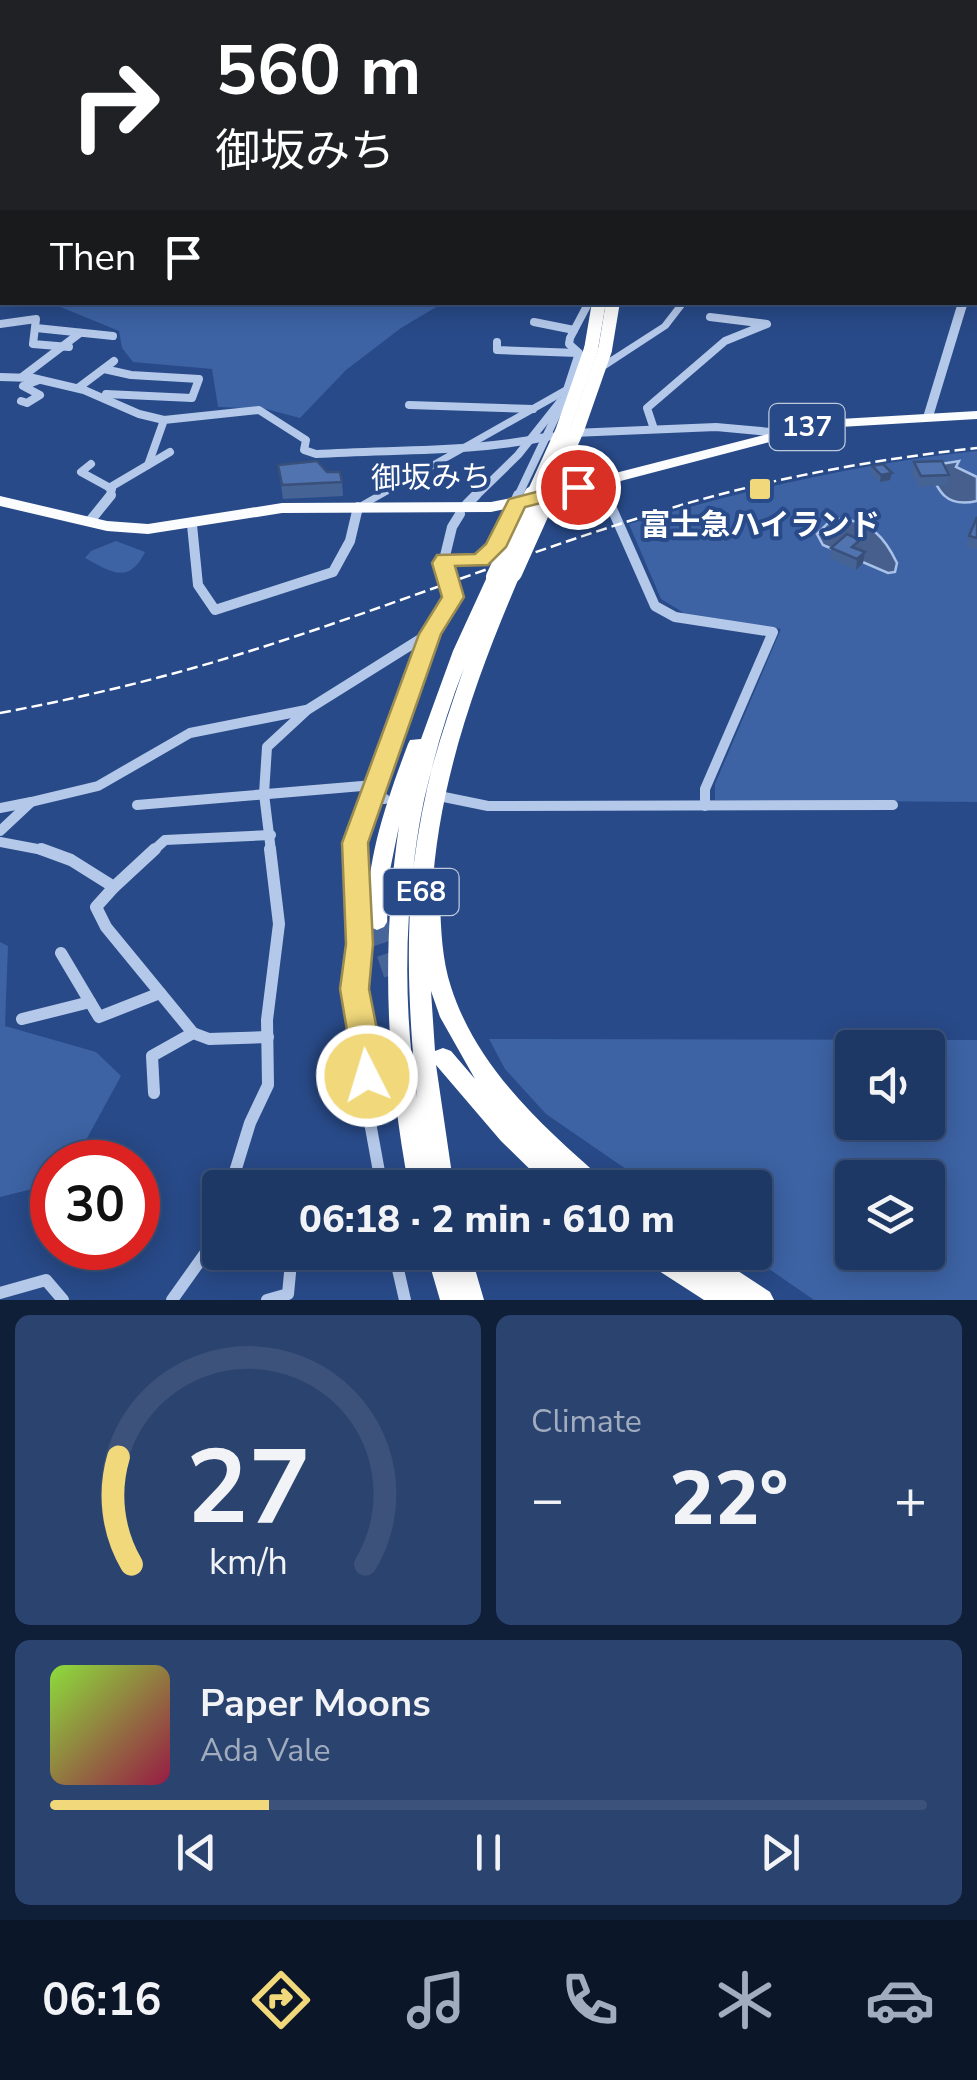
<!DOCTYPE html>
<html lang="en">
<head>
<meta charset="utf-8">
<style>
  body { margin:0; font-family:"Nunito Sans","Noto Sans JP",sans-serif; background:#2b436f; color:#f1f3f6; height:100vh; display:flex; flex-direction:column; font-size:38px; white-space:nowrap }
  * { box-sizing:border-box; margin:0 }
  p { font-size:32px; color:#a1acbf }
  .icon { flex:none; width:55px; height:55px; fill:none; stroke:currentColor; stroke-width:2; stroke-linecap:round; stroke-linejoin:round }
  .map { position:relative; height:1300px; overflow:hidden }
  .panel { display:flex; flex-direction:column; gap:15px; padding:15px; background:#101f38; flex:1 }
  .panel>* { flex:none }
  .banner { position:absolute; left:0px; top:0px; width:978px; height:305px; box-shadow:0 5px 25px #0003,0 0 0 2px #3c527a; background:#202124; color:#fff; overflow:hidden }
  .tools { position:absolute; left:835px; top:1030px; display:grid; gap:20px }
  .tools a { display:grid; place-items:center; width:110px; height:110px; border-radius:10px; background:#1e3866; box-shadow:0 5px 25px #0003,0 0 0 2px #3c527a; font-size:50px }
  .speed { position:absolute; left:30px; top:1140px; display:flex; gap:20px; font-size:50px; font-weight:700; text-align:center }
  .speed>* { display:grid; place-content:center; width:130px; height:130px; border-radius:50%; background:#1e3866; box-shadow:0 5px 25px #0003,0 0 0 2px #3c527a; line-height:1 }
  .speed .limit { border:15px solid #d22; background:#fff; color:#111 }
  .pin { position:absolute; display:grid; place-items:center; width:85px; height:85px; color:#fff; margin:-42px; border:5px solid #fff; border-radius:50%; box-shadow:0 2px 10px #0007 }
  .me { position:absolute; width:110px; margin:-55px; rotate:355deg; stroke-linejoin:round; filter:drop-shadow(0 0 8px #0008) }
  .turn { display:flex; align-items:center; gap:35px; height:210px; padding:0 50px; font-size:45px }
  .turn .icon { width:130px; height:130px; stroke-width:2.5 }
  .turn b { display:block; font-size:70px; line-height:85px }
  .then { display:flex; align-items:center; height:95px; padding:0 50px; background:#0003; gap:20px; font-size:38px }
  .big { font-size:75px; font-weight:800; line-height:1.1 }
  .panel .card { flex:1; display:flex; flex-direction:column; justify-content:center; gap:15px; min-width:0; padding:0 35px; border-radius:15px; background:#2b436f }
  .panel .dial { align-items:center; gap:0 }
  .dial svg { height:260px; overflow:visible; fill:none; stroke:#3c527a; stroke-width:7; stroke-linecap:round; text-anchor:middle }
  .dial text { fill:#f1f3f6; stroke:none }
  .song { display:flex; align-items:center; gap:30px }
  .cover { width:120px; height:120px; border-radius:15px; background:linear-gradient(135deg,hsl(90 70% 55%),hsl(340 70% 35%)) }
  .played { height:10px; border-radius:5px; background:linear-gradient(90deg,#f0d87b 25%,#3c527a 25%) }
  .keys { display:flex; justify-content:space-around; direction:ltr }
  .heat { display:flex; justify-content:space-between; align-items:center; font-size:55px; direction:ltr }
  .panel .tiles { flex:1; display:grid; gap:15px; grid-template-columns:1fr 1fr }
  .card:last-child { grid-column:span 2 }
  .trip { position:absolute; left:202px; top:1170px; width:570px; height:100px; border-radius:10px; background:#1e3866; box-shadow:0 5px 25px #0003,0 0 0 2px #3c527a; font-weight:800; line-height:100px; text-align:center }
  .menu { display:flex; height:160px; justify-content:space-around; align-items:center; background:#0c1629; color:#a1acbf }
  .menu .icon { width:70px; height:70px }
  .menu .current { color:#f0d87b }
  .menu b { font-size:45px; color:#f1f3f6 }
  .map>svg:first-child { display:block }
  .green { fill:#3d63a4; fill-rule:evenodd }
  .water { fill:#475f8c; stroke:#a9c2e9; stroke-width:2.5 }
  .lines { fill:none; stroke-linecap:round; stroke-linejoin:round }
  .river { fill:#475f8c; fill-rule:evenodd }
  .motorway-tunnel { stroke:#48659a; stroke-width:22; stroke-dasharray:22 11; stroke-linecap:butt }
  .minor-far3 { stroke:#b4c8e9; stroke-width:6 }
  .minor-far2 { stroke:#b4c8e9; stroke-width:8 }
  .minor-far1 { stroke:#b4c8e9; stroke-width:10 }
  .minor { stroke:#b4c8e9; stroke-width:12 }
  .tertiary { fill:#b4c8e9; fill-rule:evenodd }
  .trunk { fill:#fbfcfe; fill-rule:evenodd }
  .motorway { fill:#fff; fill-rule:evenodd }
  .rail { stroke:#fff; stroke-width:2.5; stroke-dasharray:11 5; stroke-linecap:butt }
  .motorway-bridge-far1 { stroke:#fff; stroke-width:14 }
  .motorway-bridge { stroke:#fff; stroke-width:18 }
  .wall { fill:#466396 }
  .shaded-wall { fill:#39507a }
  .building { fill:#5173af; stroke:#39507a; stroke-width:2.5 }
  .route { fill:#f0d87b; stroke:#9c8c50; stroke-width:2.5 }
  .poi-dot { fill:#f0d87b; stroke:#284a88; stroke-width:4 }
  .labels { text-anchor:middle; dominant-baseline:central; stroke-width:8; stroke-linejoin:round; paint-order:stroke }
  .shield { fill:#284a88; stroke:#bec9db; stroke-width:2.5 }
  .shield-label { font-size:28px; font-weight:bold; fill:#fff }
  .street-label { font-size:30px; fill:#fff; stroke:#284a88 }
  .poi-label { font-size:30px; font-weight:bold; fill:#fff; stroke:#284a88 }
</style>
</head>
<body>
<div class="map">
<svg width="977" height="1300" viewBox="0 0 977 1300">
  <rect width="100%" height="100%" fill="#284a88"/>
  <!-- green -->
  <g class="green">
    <path d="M51,303H443L401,328L346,370L300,418L266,409L218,407L212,369L133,362L122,348L119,331Z"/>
    <path d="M977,451V802L715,800V784L781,629L684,613L661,599L629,524C742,491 860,463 977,451Z"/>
    <path d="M116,541L145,552C129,585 111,572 85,558L91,551Z"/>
    <path d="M0,942L8,946L5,1026L96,1052L121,1076L74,1162H52V1184L0,1197Z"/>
    <path d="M489,1039L977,1040V1300H814L746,1253L755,1252V1188L652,1187L546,1114L505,1069ZM852,1048H928V1122H852ZM852,1178H928V1252H852Z"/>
  </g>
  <!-- water -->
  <g class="water">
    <path d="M959,461L956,467L977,477V501C946,508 938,492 928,466Z"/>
    <path d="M839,519C870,520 885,538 897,563L895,572L888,573L823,545L817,534L828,523Z"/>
  </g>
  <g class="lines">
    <!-- river -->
    <path class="river" d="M701,0H731L728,2H699Z"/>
    <!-- motorway-tunnel -->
    <path class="motorway-tunnel" d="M377,922L398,984"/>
    <!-- minor-far3 -->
    <g class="minor-far3">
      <path d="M256,0L306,2"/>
      <path d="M848,0L861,2"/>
      <path d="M725,2L748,0"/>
    </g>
    <!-- minor-far2 -->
    <g class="minor-far2">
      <path d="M534,322L574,330"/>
      <path d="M0,324L36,319L33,344L69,347"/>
      <path d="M36,328L113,336"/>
      <path d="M497,342V350L578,353"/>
      <path d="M104,369L131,375L199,379L192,398L106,394"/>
      <path d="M0,377L33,378L84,390L139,414L164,420L259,410L306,440L304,450L316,454C396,449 472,453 551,436"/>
      <path d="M22,377L80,333"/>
      <path d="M78,388L114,361"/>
      <path d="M21,401L27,403L40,395L23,386L39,380"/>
      <path d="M409,405L533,409"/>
      <path d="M654,429L647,408L725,341L767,324L710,317"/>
      <path d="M573,433L716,427L782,433"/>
      <path d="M91,464L81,472L112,489L109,498"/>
      <path d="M148,465L164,420"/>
      <path d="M600,481L607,498"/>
      <path d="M109,488L170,452"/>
      <path d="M474,498L518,455L560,402"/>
      <path d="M517,498L564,399L579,353L569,344L570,338L589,302"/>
    </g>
    <!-- minor-far1 -->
    <g class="minor-far1">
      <path d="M606,495L655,606L675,617L773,632L705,789V806"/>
      <path d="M467,504L476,495"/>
      <path d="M90,521L111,495"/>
      <path d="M192,525L198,585L215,610L333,572L350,541L358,507"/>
      <path d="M444,560L452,527L460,514"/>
      <path d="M444,797L488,806L893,805"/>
      <path d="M368,799H385"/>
      <path d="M137,805L374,785"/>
      <path d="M0,808L31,802"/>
      <path d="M0,831L31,802L98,786L190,733L306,710"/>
      <path d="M0,842L48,851"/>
      <path d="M153,851L165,840L271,835"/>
      <path d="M271,851L264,794L267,747L307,710L430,633L453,597L444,560C504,562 495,545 518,495"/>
      <path d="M355,851V843L430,635"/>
    </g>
    <!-- minor -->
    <g class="minor">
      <path d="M41,849L71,860L114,887L155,849"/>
      <path d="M355,849L359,944L355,989L366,1045L367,1106L382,1188"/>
      <path d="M114,887L96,907L106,927L193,1033"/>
      <path d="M61,953L99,1017L160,993"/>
      <path d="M22,1019L90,1002"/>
      <path d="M154,1093L152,1056L193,1033L209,1039L268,1037"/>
      <path d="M230,1188L250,1123L268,1085L267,1020L279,924L270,849"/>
      <path d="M394,1252L405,1300"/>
      <path d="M0,1293L46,1280L63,1300"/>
      <path d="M172,1300L214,1241L220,1221"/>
      <path d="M267,1300L288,1294L292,1252"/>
    </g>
    <!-- tertiary -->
    <g class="tertiary">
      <path d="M680,0H687L685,2H679Z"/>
      <path d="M862,0H879L882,2H868Z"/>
      <rect x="975" y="19" width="2" height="5"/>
      <path d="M977,255V267L975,268V256Z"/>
      <path d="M679,302H688L668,328L572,391L362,509L358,510L352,507L564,387L662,324Z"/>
      <path d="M958,302H968L933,417L932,419H924L923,417Z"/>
    </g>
    <!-- trunk -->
    <path class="trunk" d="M977,411V419L823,428L548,500L491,512L282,513L148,534L107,531L0,506V496L107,521L148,524L282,503L491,502L541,492L823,420Z"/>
    <!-- motorway -->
    <g class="motorway">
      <path d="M522,0H532L533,2H523Z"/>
      <path d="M592,302H606L598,349L591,353L584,349Z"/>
      <path d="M606,302H620L612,350L605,354L598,350Z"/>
      <path d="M513,568L521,573C477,676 438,781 432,895L437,897L440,902C441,930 442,960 451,987C477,1068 543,1127 605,1181L609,1188H580L576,1185L578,1188H549L501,1141L436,1065L454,1188H409C386,1066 381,948 399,826L389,875L387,922L384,927L377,930L370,927L367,922C366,859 386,803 408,744L410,740L421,739L453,651L487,577L495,572L503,577L507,569ZM464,668C449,712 434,755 424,800C403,899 407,999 417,1098C395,953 410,805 464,668ZM431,991L440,1017L475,1079L451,1051L443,1048L435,1051Z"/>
      <path d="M426,1252H470L484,1300H440Z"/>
      <path d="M639,1252H673L677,1255L676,1252H709L770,1292L774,1300H704L642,1260Z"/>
    </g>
    <!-- rail -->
    <path class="rail" d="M0,713C85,697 168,677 250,651C387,608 520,554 658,512C762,480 869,460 977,448"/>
    <!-- motorway-bridge-far1 -->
    <g class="motorway-bridge-far1">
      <path d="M532,498L562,432L591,349"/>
      <path d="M547,498L577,430L605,350"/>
    </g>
    <!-- motorway-bridge -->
    <g class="motorway-bridge">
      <path d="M513,573L548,495"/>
      <path d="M495,577L533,495"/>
    </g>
  </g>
  <!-- wall -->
  <g class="wall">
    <path d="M914,462L949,475L947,485L919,487L912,473Z"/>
    <path d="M278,465L327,472L342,482L343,496L283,499Z"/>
    <path d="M872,466L890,480L880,482L871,473Z"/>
    <path d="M977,517V549L967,547L969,536Z"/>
    <path d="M831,548L858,549L865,552L863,563L856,570L830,558Z"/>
  </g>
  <!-- shaded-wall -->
  <g class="shaded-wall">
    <path d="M892,473L890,480L880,482L881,475Z"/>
    <path d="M865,552L863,563L856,570L857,559Z"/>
  </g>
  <!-- building -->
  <g class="building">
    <path d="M317,461L327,472H340L342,482L282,485L278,465Z"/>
    <path d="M942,461L949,475L921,476L914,462Z"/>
    <path d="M883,464L892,473L881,475L872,466Z"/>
    <path d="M977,517V538L969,536Z"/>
    <path d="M847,534L860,540L852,547L865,552L857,559L831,548Z"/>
  </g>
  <!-- route -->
  <path class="route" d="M578,481L588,487L585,492L525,507L506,547L488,565L455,566L464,597L441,634L368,843L373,944L369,989L380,1045L381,1076L377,1084L367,1087L356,1084L340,989L346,944L342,843L419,634L442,597L432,563L437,555L475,554L486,544L509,499Z"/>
  <!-- markers -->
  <rect class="poi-dot" x="748" y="477" width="24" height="24" rx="5"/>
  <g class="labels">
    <!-- shield labels -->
    <g class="shield">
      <rect x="769.5" y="404" width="75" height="46" rx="8"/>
      <rect x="383.5" y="869" width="75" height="46" rx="8"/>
    </g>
    <g class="shield-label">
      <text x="807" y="427">137</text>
      <text x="421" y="892">E68</text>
    </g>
    <!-- street labels -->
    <g class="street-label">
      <text transform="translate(431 478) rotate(-1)">御坂みち</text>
    </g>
    <!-- poi labels -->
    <g class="poi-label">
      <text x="760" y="525">富士急ハイランド</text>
    </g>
  </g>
</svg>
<div class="tools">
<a><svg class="icon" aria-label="sound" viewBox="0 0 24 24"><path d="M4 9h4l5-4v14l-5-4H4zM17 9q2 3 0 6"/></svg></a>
<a><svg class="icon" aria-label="layers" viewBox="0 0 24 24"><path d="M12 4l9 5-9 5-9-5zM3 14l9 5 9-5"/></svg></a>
</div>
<div class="speed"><div class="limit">30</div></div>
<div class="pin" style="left:578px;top:487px;background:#d93025"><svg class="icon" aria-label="arrive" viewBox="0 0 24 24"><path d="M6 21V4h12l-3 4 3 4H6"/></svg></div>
<svg class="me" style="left:367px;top:1076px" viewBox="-20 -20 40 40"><circle r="17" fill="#f0d87b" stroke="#fff" stroke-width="3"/><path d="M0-11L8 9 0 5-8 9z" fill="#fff"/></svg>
<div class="trip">06:18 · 2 min · 610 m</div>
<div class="banner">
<div class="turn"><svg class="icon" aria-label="right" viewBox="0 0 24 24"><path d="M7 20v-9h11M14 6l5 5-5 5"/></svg><div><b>560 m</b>御坂みち</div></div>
<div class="then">Then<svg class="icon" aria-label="arrive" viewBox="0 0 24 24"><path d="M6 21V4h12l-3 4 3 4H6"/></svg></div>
</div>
</div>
<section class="panel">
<div class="tiles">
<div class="card dial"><svg viewBox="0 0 100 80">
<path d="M14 69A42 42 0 1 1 86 69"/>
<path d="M14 69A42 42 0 0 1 10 36" stroke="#f0d87b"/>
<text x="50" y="56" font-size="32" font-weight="700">27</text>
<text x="50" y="72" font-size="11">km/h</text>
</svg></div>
<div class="card"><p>Climate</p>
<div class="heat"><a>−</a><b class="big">22°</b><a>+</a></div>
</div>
<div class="card">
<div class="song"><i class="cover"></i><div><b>Paper Moons</b><p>Ada Vale</p></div></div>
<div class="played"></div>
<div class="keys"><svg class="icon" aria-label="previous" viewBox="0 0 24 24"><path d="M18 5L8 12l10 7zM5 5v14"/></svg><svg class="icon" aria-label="pause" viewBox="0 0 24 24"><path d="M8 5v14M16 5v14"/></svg><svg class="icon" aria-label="next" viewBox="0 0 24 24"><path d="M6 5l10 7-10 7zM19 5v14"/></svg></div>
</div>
</div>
</section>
<nav class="menu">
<b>06:16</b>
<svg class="icon current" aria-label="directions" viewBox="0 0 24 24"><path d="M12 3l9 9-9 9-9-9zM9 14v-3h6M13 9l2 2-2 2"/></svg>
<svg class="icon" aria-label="music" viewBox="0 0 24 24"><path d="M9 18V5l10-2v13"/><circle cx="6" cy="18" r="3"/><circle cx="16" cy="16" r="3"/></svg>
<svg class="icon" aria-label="phone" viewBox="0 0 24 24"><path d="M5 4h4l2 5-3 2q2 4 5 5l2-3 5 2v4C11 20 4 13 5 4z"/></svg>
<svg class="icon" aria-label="climate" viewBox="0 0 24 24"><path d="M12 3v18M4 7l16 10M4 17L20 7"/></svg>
<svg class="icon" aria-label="car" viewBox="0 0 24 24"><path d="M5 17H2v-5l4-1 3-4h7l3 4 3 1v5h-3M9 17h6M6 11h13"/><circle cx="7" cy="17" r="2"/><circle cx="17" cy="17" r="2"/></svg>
</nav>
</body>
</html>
